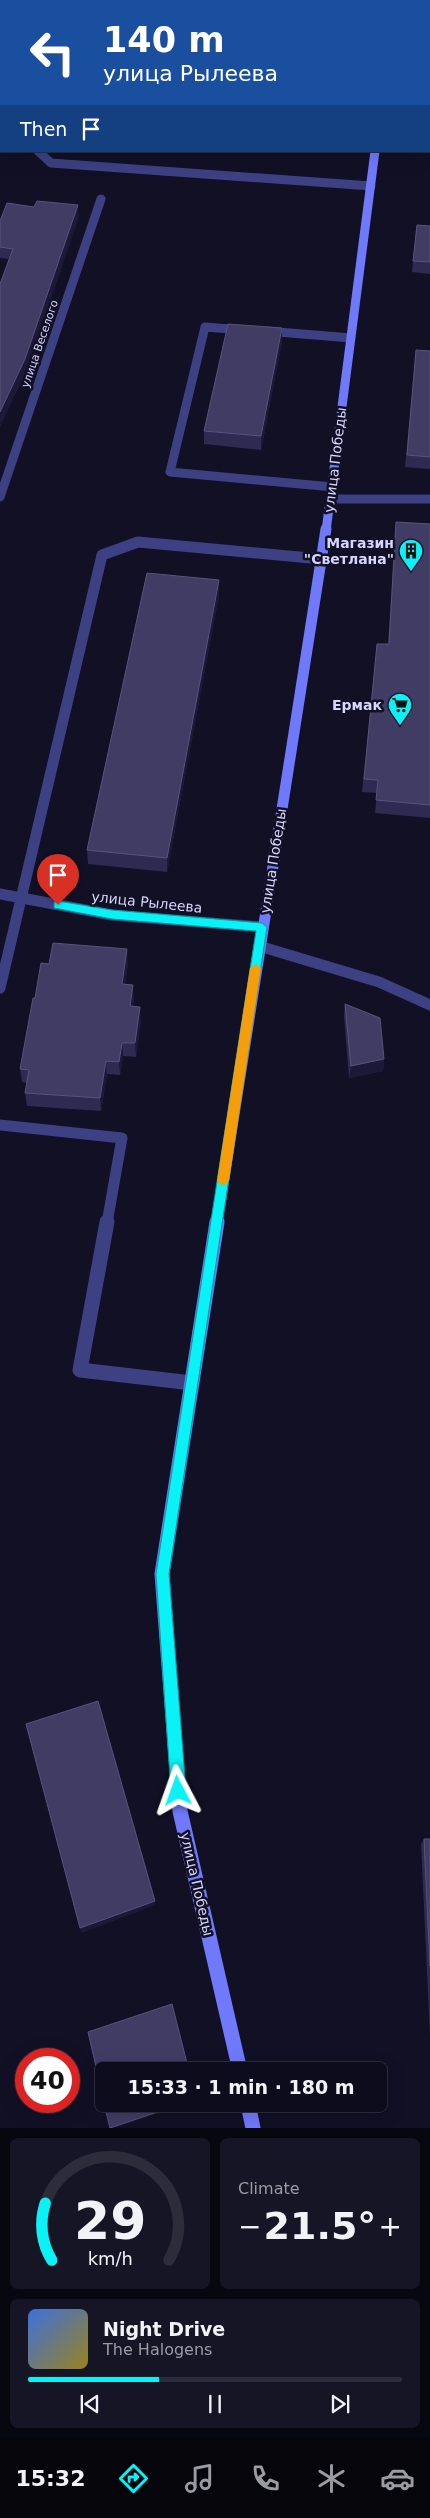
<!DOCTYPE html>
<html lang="en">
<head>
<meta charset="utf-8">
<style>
  body { margin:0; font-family:"DejaVu Sans",sans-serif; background:#161525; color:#f1f3f6; height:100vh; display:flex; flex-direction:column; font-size:19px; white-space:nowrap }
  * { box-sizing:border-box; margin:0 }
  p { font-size:16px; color:#9a9ba3 }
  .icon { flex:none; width:28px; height:28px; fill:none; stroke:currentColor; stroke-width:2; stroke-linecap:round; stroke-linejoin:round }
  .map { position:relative; height:2128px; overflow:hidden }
  .sheet { display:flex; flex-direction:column; gap:10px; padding:10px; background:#07070f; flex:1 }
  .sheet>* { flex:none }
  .banner { position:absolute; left:0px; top:0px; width:430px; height:152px; box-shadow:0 5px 20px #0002,0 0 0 1px #2d2c3b; background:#1a4fa0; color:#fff; overflow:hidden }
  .speed { position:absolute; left:15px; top:2048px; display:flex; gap:10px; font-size:25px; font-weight:700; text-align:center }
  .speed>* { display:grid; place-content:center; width:65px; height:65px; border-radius:50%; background:#0d0c1c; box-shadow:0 5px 20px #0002,0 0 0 1px #2d2c3b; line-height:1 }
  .speed .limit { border:8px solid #d22; background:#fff; color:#111 }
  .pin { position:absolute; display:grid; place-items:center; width:42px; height:42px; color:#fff; margin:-51px -21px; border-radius:50% 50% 50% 0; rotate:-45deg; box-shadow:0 0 5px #0007 }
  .pin .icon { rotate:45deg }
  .me { position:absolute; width:55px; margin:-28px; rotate:356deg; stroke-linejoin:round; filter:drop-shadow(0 0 4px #0008) }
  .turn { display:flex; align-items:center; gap:18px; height:105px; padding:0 20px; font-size:22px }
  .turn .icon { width:65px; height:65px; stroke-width:2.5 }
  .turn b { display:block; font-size:35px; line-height:42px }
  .then { display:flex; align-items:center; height:48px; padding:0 20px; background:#0003; gap:10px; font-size:19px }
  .big { font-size:38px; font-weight:700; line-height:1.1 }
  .sheet .tile { flex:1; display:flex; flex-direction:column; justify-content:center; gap:8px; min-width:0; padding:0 18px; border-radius:8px; background:#161525 }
  .sheet .dial { align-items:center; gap:0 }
  .dial svg { height:130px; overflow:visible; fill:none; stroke:#2d2c3b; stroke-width:7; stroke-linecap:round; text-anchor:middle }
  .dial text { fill:#f1f3f6; stroke:none }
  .song { display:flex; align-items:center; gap:15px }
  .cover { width:60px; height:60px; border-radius:8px; background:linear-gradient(135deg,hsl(220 70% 55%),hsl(50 70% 35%)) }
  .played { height:5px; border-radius:2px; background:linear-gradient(90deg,#0af2f5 35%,#2d2c3b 35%) }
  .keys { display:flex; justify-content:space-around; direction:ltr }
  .heat { display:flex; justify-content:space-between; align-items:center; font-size:28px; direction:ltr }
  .sheet .tiles { flex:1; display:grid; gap:10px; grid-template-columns:1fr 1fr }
  .tile:last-child { grid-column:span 2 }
  .trip { position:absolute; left:95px; top:2062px; width:292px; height:50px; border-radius:8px; background:#0d0c1c; box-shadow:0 5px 20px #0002,0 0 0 1px #2d2c3b; font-weight:700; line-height:50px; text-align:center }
  .menu { display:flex; height:80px; justify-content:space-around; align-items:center; background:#05050b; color:#9a9ba3 }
  .menu .icon { width:35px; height:35px }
  .menu .active { color:#0af2f5 }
  .menu b { font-size:22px; color:#f1f3f6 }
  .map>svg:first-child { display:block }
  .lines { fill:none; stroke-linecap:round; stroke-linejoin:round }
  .lane-far2 { stroke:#3d4082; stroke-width:9 }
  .lane-far1 { stroke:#3d4082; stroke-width:11 }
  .lane { stroke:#3d4082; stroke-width:15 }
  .street-far1 { stroke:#3d4082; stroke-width:9 }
  .street { stroke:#3d4082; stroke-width:11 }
  .secondary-far2 { stroke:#7079f9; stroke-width:9 }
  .secondary-far1 { stroke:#7079f9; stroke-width:11 }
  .secondary { stroke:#7079f9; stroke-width:15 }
  .wall { fill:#2e2a52 }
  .shaded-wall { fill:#1b1838 }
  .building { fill:#403c64; stroke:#57547c }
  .route { fill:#0af2f5; stroke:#069d9f }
  .slow { fill:#f59e0b }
  .labels { text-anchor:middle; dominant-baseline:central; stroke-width:5; stroke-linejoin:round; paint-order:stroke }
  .far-street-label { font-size:11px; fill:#d6d5fd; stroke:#111025 }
  .street-label { font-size:14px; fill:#d6d5fd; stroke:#111025 }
  .poi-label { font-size:14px; font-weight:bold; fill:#d6d5fd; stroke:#111025; text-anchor:end }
</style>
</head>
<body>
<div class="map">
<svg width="430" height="2128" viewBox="0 0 430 2128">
  <rect width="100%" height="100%" fill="#111025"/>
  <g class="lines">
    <!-- lane-far2 -->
    <g class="lane-far2">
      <path d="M38,151L51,163L371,186"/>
      <path d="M243,330L205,327L170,472L333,487"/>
      <path d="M266,331L351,338"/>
      <path d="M331,499H430"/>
    </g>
    <!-- lane-far1 -->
    <g class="lane-far1">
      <path d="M259,946L379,982L430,1005"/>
      <path d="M0,988L102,555L138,542L321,559"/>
      <path d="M0,1125L122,1138L107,1223"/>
    </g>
    <!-- lane -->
    <path class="lane" d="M107,1222L80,1370L192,1383"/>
    <!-- street-far1 -->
    <path class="street-far1" d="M0,497L101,199"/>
    <!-- street -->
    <path class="street" d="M0,894L112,915L262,927"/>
    <!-- secondary-far2 -->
    <path class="secondary-far2" d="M326,531L375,151"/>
    <!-- secondary-far1 -->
    <path class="secondary-far1" d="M217,1223L326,529"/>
    <!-- secondary -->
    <g class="secondary">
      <path d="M217,1222L162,1574L180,1811L240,2071"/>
      <path d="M248,2104L253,2128"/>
    </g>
  </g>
  <!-- wall -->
  <g class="wall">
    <path d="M79,216L26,371L0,426V284L9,259L0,258V221Z"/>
    <path d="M417,225L430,226V274L412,272Z"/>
    <path d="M282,342L261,450L204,444V431Z"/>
    <path d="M416,350L430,351V469L405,467Z"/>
    <path d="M396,522L430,524V818L375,813L377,793L362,792L377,644H388Z"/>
    <path d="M219,595L167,872L88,864L87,850Z"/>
    <path d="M128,963L125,984L134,998L133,1007L141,1021L136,1057L123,1056L120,1075L107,1074L101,1111L27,1106L25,1093L27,1083L22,1082L20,1069L35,998L49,964Z"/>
    <path d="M345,1004L384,1059L383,1071L349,1078L344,1016Z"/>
    <path d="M424,1839H430V2036L421,1844Z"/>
  </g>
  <!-- shaded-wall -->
  <g class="shaded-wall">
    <path d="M78,205L79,216L26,371L0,426V412Z"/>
    <path d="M282,328V342L261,450V436Z"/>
    <path d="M219,580V595L167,872V858Z"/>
    <path d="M127,949L128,963L123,998L122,984Z"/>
    <path d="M133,985L134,998L131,1020L130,1006Z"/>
    <path d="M140,1007L141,1021L136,1057L135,1043Z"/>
    <path d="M122,1043L123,1056L120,1075L119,1062Z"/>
    <path d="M384,1059L383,1071L349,1078L351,1066Z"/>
    <path d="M106,1061L107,1074L101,1111L100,1098Z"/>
    <path d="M155,1901V1905L82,1933L80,1928Z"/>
    <path d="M181,2104H186L114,2128H110Z"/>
  </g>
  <!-- building -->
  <g class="building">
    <rect x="277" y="0" width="52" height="1"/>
    <path d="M37,201L78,205L25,359L0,412V284L13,249L0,247V221L7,203L34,207Z"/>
    <path d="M417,225L430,226V262L413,261Z"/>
    <path d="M228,324L282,328L261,436L204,431Z"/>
    <path d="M416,350L430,351V457L407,455Z"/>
    <path d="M396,522L430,524V805L376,800L378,780L364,779L377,644H389Z"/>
    <path d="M147,573L219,580L167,858L87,850Z"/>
    <path d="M53,943L127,949L122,984L133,985L130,1006L140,1007L135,1043H122L119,1062L106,1061L100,1098L25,1093L29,1070L20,1069L33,998H35L41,963L49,964Z"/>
    <path d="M345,1004L380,1018L384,1059L351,1066Z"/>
    <path d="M98,1701L155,1901L80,1928L26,1724Z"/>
    <path d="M424,1839H430V1966Z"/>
    <path d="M172,2004L189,2071H104V2101L88,2032Z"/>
    <path d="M104,2104H181L110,2128Z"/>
  </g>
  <!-- route -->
  <path class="route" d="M58,901L112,910L262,923L267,927L169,1574L186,1791L183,1796L178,1798L173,1796L171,1791L156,1574L256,931L112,919L54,908V902Z"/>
  <!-- slow -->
  <path class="slow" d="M256,964L261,968L229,1181L223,1186L217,1181L250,968Z"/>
  <!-- icons -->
  <defs>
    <symbol id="building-pin" viewBox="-11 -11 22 30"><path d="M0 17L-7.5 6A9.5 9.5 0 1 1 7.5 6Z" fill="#0af2f5" stroke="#111025"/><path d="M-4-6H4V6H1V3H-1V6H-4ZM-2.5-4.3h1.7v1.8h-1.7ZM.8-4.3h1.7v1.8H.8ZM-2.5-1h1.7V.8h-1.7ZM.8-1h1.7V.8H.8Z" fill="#111"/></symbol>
    <symbol id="supermarket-pin" viewBox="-11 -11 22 30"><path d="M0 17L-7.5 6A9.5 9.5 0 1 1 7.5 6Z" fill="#0af2f5" stroke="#111025"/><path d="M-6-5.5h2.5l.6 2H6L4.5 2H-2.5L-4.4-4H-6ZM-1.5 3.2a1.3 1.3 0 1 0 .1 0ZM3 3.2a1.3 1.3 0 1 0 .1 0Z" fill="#111"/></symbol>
  </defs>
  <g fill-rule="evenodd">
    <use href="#building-pin" x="397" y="537" width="28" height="38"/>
    <use href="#supermarket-pin" x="386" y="691" width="28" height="38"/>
  </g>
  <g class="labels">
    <!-- far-street labels -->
    <g class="far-street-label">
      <text transform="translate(40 344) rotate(-71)">улица Веселого</text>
    </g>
    <!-- street labels -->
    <g class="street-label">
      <text transform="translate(335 460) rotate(-83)">улица Победы</text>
      <text transform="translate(273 861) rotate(-81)">улица Победы</text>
      <text transform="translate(147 902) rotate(6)">улица Рылеева</text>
      <text transform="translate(197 1884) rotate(77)">улица Победы</text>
    </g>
    <!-- poi labels -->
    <g class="poi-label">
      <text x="394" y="543">Магазин<tspan x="394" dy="16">"Светлана"</tspan></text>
      <text x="382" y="705">Ермак</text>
    </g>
  </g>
</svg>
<div class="speed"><div class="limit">40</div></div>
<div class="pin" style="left:58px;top:905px;background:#d93025"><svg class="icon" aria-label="arrive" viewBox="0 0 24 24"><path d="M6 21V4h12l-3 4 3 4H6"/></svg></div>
<svg class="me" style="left:178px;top:1791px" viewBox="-20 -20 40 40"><path d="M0-17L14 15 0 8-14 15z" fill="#0af2f5" stroke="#fff" stroke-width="4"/></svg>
<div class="trip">15:33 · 1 min · 180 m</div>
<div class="banner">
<div class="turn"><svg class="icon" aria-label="left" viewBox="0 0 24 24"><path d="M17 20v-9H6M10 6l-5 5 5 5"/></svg><div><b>140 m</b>улица Рылеева</div></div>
<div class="then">Then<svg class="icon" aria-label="arrive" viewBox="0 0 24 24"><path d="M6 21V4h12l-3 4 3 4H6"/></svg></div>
</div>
</div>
<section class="sheet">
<div class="tiles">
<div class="tile dial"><svg viewBox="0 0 100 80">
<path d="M14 69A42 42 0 1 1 86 69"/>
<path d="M14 69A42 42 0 0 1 10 34" stroke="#0af2f5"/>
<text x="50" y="56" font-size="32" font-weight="700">29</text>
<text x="50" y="72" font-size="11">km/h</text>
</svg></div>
<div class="tile"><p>Climate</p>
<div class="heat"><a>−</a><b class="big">21.5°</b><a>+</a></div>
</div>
<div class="tile">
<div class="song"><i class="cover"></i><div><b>Night Drive</b><p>The Halogens</p></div></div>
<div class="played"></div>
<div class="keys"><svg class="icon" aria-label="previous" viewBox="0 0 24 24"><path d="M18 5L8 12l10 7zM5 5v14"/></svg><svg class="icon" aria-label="pause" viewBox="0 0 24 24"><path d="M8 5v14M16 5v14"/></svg><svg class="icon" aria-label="next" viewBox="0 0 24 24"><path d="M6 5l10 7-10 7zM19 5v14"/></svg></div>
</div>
</div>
</section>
<nav class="menu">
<b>15:32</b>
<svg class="icon active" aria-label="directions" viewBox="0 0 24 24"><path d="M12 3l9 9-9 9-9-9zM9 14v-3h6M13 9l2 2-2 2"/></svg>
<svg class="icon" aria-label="music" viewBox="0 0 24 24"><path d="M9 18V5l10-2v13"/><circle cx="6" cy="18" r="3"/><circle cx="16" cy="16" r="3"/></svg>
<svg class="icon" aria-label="phone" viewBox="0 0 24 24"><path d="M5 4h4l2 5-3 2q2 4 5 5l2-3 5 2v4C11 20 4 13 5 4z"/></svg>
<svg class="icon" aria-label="climate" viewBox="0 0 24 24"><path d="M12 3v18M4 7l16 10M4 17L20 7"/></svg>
<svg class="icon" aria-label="car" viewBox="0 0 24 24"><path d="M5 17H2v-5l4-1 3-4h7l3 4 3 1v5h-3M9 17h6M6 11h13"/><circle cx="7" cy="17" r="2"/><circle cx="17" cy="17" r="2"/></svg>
</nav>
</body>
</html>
